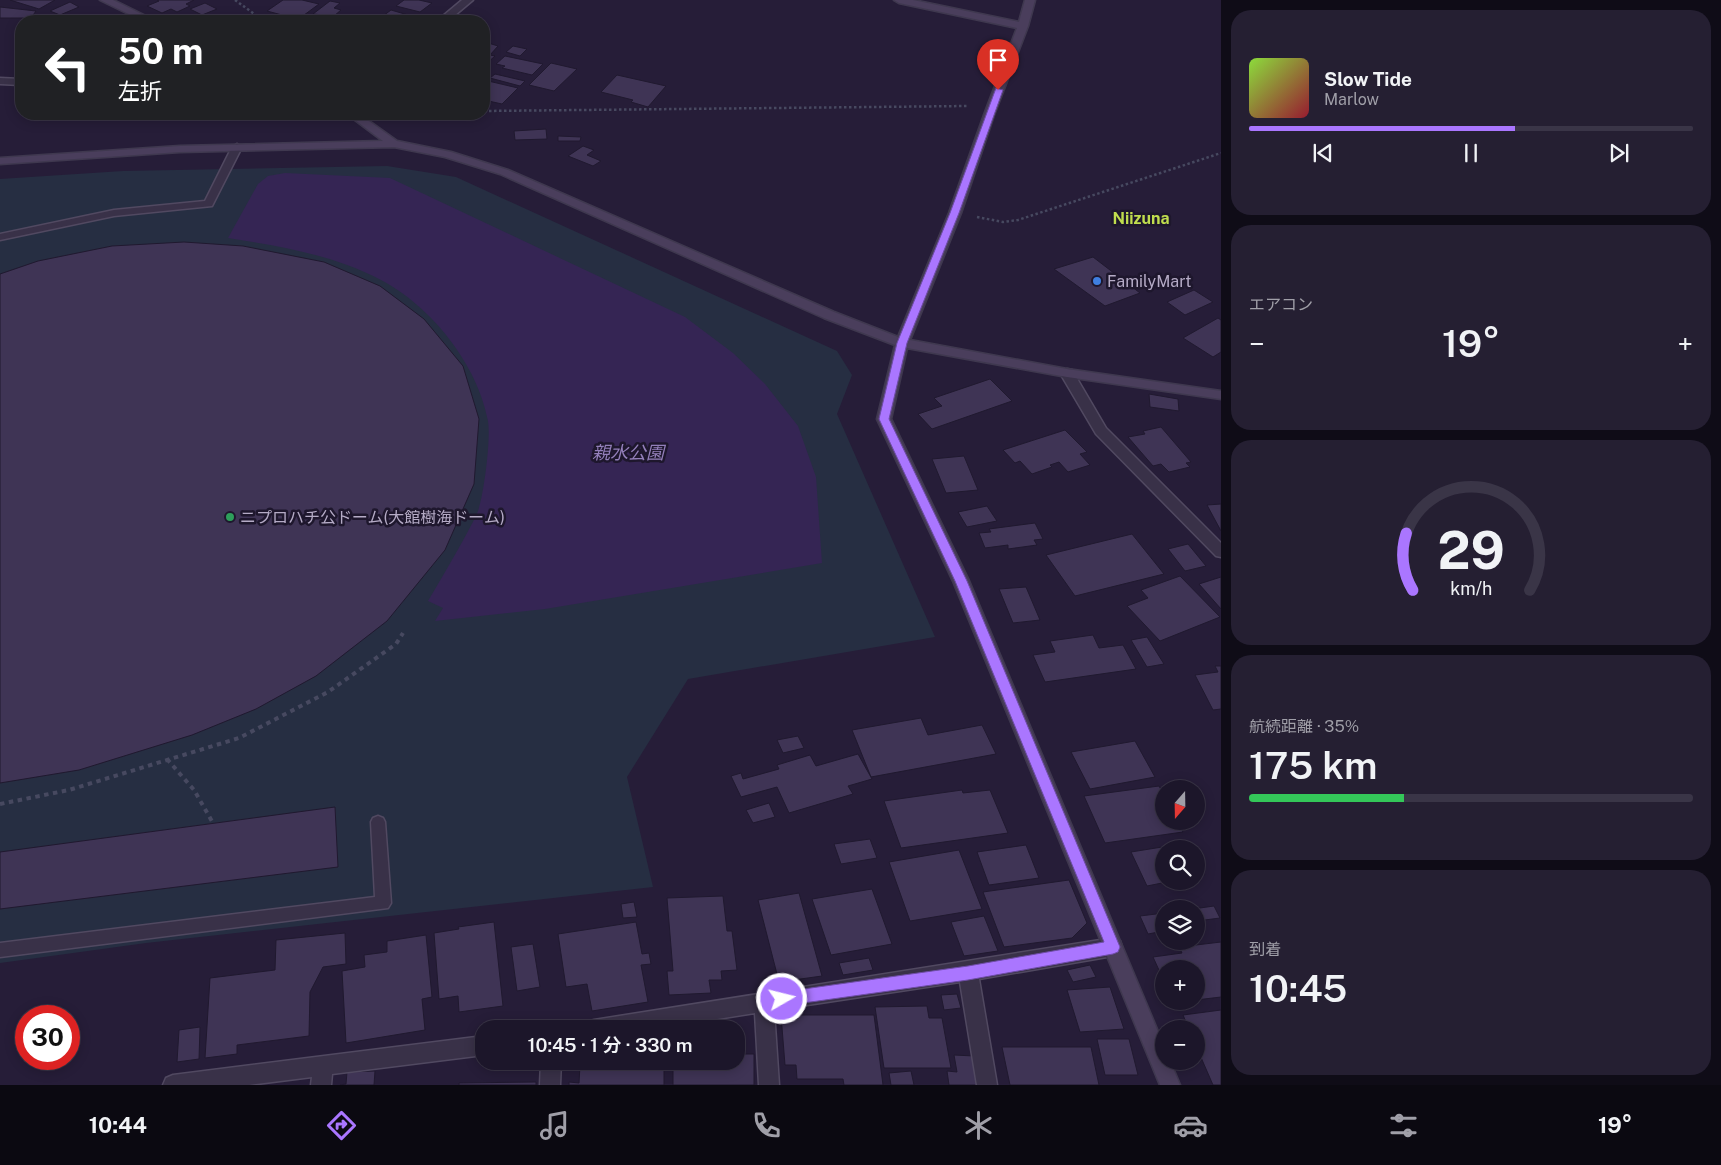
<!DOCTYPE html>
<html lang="ja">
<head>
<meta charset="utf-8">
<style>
  body { margin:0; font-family:"Public Sans","Noto Sans JP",sans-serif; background:#251f32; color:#f1f3f6; height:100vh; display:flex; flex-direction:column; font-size:19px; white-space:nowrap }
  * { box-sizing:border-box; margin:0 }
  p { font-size:16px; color:#a09fa8 }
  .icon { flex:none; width:28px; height:28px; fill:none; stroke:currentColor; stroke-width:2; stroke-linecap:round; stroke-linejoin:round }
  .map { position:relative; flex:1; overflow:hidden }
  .sheet { display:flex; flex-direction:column; gap:10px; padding:10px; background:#0f0c17; width:500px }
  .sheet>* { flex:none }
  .top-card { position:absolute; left:15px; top:15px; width:475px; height:105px; border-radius:20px; box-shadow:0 2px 12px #0003,0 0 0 1px #3a3547; background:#202124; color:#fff; overflow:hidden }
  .needle { width:32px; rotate:200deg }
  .fabs { position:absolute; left:1155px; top:780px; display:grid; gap:10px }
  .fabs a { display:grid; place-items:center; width:50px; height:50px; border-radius:50%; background:#1c162a; box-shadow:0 2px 12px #0003,0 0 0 1px #3a3547; font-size:25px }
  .speed { position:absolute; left:15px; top:1005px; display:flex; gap:10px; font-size:25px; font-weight:700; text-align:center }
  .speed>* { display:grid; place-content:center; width:65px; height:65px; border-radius:50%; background:#1c162a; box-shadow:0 2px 12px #0003,0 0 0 1px #3a3547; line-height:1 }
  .speed .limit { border:8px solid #d22; background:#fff; color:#111 }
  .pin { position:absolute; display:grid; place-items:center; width:42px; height:42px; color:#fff; margin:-51px -21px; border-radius:50% 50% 50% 0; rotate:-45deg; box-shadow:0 0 5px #0007 }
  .pin .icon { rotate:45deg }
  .me { position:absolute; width:55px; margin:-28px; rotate:82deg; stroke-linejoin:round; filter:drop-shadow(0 0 4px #0008) }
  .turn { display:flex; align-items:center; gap:18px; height:105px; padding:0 20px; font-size:22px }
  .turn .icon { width:65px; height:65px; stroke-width:2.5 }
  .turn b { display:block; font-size:35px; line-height:42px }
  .big { font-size:38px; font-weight:600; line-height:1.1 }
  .sheet .tile { flex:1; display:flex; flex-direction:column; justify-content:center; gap:8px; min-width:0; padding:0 18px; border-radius:20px; background:#251f32 }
  .sheet .dial { align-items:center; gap:0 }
  .dial svg { height:130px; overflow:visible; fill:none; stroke:#3a3547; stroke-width:7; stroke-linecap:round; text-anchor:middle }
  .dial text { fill:#f1f3f6; stroke:none }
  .song { display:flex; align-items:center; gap:15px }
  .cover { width:60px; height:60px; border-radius:8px; background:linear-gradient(135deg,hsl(90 70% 55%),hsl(350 70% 35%)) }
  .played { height:5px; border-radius:2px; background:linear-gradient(90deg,#aa76ff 60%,#3a3547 60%) }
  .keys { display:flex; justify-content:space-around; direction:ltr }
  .heat { display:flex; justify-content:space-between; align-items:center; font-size:28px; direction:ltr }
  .charge { height:8px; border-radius:4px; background:linear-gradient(90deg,#34c759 35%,#3a3547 0) }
  .trip { position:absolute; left:475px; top:1020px; width:270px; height:50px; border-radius:20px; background:#1c162a; box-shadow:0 2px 12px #0003,0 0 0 1px #3a3547; font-weight:600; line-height:50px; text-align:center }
  .menu { display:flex; height:80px; justify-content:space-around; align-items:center; background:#0b0911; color:#a09fa8 }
  .menu .icon { width:35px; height:35px }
  .menu .current { color:#aa76ff }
  .menu b { font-size:22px; color:#f1f3f6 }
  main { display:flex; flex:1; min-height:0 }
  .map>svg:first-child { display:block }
  .green { fill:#262e42 }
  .water { fill:#352554 }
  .building { fill:#3f3455; stroke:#20192f }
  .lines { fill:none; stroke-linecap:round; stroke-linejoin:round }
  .lane-casing { stroke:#514961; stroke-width:3 }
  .street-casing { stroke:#514961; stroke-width:3 }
  .secondary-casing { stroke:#3f384f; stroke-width:3 }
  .path-far1 { stroke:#474960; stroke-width:2.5; stroke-dasharray:2.5 2.5; stroke-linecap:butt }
  .path { stroke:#474960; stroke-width:4; stroke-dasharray:4.5 4.5; stroke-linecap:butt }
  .lane { fill:#393148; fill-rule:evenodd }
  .street { fill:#393148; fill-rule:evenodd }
  .secondary { fill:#4a3e5c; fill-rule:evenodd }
  .route { fill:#aa76ff; stroke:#6e4da6 }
  .shop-dot { fill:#3f7fe0; stroke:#1e172d; stroke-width:2 }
  .leisure-dot { fill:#2e9e5b; stroke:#1e172d; stroke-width:2 }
  .labels { text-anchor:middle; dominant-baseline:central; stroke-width:5; stroke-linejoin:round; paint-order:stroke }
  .far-quarter-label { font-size:16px; font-weight:bold; fill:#c0dd4e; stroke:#1e172d }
  .poi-label { font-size:16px; fill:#b5abc6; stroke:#1e172d; text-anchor:start }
  .water-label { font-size:18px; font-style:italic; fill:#937fba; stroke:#1e172d }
</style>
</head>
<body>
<main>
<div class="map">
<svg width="1221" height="1085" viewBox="0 0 1221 1085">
  <rect width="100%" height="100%" fill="#261d38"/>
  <!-- green -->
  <path class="green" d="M387,166L456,177L837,351L852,375L837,414L935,637L688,679L627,777L653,887L146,943L0,963V179L123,171Z"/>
  <!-- water -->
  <path class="water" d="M285,173L390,178L685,317L733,353L765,384L798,426L816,477L822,563L545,609L435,621L443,608L428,601C441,579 454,557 466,535C470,527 475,519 478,511C484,494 491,439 488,421C478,365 431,306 381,280C334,255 280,246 228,238L258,184L268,176Z"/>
  <!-- building -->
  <g class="building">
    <path d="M10,0H55L39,9Z"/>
    <path d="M157,0H194L186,4L190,6L177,12L171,9L162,13L147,6L159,1Z"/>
    <path d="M283,0H302L319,4L296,21L275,20L282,15L267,11Z"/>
    <path d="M404,0H419L432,3L420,12L396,6Z"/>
    <path d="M330,1L340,3L334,8L341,10L334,16L313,14Z"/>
    <path d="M70,2L79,7L60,15L50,11Z"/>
    <path d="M205,3L217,9L202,15L190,9Z"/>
    <path d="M0,7L36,11L31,18H0Z"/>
    <path d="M391,10L415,17L409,21H387L379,19Z"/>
    <path d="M485,42L498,46L490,55L495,56L486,64H484Z"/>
    <path d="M513,46L527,49L520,56L506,52Z"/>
    <path d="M505,56L543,64L532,75L502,68L505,66L496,64Z"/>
    <path d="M551,63L577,69L554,91L529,85Z"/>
    <path d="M495,74L525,81L520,86L490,78Z"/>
    <path d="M617,75L666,86L648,107L631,102L633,100L601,92Z"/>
    <path d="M484,80L518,88L502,104L484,100Z"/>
    <path d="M546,129L547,139L515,140L514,131Z"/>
    <path d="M558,136L581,137L580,141H558Z"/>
    <path d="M583,146L594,150L587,155L601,161L593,166L568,156Z"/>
    <path d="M184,242L243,246L324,262L380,286L424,319L463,366L479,419L474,484L445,550L387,621L316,676L256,709L192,735L79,770L0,783V274L38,261L112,246Z"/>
    <path d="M1093,257L1140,293L1105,306L1054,269Z"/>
    <path d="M1194,290L1213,302L1185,315L1167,302Z"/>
    <path d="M1218,318L1221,320V352L1213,357L1183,338Z"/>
    <path d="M990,379L1012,401L932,429L918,414L942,406L934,398Z"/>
    <path d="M1149,394L1178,399L1179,411L1150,407Z"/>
    <path d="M1161,427L1191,462L1186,463L1190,467L1169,472L1161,464L1153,466L1128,437L1145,434L1143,431Z"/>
    <path d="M1065,430L1087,452L1080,454L1090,465L1068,472L1059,462L1050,465L1052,467L1032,474L1020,461L1015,463L1003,450Z"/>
    <path d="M964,456L978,490L946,493L932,459Z"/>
    <path d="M1221,504V531L1207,505Z"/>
    <path d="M987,506L997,521L967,527L958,512Z"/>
    <path d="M1035,523L1043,539L1034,540L1037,545L1008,549V545L985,548L979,533L991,532L989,529Z"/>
    <path d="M1132,534L1164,574L1075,596L1046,555Z"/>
    <path d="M1188,544L1206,566L1185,571L1168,549Z"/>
    <path d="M1180,576L1220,617L1160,641L1127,606L1148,598L1141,590Z"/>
    <path d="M1221,577V609L1199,584Z"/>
    <path d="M1026,587L1040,620L1013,623L999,589Z"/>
    <path d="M1093,635L1099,648L1123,645L1136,669L1045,682L1033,655L1055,652L1050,641Z"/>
    <path d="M1147,637L1164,664L1147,667L1131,640Z"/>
    <path d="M1215,666H1221V709L1213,710L1195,675L1218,672Z"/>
    <path d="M921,718L928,735L982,725L996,754L871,777L852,730Z"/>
    <path d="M798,736L804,748L783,753L777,740Z"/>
    <path d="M1135,741L1155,777L1090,789L1071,752Z"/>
    <path d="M858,754L872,779L848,786L853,794L789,813L777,787L741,797L731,776L741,773L743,779L779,769L777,765L810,755L816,766Z"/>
    <path d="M1159,786L1164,795V821H1177L1183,832L1105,843L1084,796Z"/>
    <path d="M962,790L963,793L990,790L1008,833L901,848L884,801Z"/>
    <path d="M769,803L775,817L753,823L746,810Z"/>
    <path d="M335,807L338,867L0,909V852Z"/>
    <path d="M870,839L877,858L841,864L834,844Z"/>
    <path d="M1187,843L1191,849H1164V881H1172L1147,886L1131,852Z"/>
    <path d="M1026,845L1039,878L989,885L977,852Z"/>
    <path d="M959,850L982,909L910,921L889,862Z"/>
    <path d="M1196,859L1205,875L1196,877Z"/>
    <path d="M1069,880L1087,923L1072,938L1004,947L983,892Z"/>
    <path d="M872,889L892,944L831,955L812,899Z"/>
    <path d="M799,893L822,976L779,982L758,900Z"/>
    <path d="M723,896L727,931H732L737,970L721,971L722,980H709L711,993L669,995L667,971H673L667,898Z"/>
    <path d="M634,902L637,917L623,918L621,904Z"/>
    <path d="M1214,906L1220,918L1197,921L1199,926L1196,927V909H1193Z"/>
    <path d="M1164,913V931L1148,934L1140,916Z"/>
    <path d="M984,916L998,951L964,956L951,922Z"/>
    <path d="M494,922L503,1006L459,1012L458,996L439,999L434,933L459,929L458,927Z"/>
    <path d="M636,922L642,954L649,953L651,964L641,965L648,1002L592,1011L587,984L566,987L558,934Z"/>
    <path d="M345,933L346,964L323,967L310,992L309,1036L237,1045V1054L205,1058L210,978L275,970L276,940Z"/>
    <path d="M426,935L432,997L422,999L425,1030L346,1043L342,971L365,967L364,955L387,952V941Z"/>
    <path d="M1221,942V997L1196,1000V969H1164V981L1153,957L1182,953L1179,947Z"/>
    <path d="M533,944L540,987L517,991L511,947Z"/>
    <path d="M869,958L873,970L843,975L839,963Z"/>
    <path d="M1090,965L1096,977L1073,982L1067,970Z"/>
    <path d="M1110,987L1124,1029L1080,1032L1067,990Z"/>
    <path d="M957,994L961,1008L944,1010L941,995Z"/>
    <path d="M927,1006L929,1018H942L951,1068H884L875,1007Z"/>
    <path d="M1221,1010V1085H1213L1196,1046V1029H1189L1183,1015Z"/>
    <path d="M781,1015H874L883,1085H844L843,1079H797L796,1065H785Z"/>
    <path d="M200,1027L199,1059L177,1062L179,1030Z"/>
    <path d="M1097,1039H1129L1138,1075H1105Z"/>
    <path d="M736,1045H739V1054H754V1085H673V1061H736Z"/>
    <path d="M1002,1047H1091L1099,1085H1010Z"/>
    <path d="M954,1055L974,1056L979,1085H949L947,1071L957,1072Z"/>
    <path d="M627,1061H664V1085H569V1082L579,1083L580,1065H627Z"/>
    <path d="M375,1071L374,1085H340L346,1084L347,1072Z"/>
    <path d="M911,1071L914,1085H891L889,1073Z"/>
    <path d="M536,1082V1085H459V1083Z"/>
  </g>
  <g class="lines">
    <defs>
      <g id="lane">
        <path d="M0,78L21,79V85L0,84Z"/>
        <path d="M237,144L242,147L212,206L114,216L0,240V234L114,210L205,201L232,147Z"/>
        <path d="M378,816L383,818L385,822L391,903L388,908L0,957V943L375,897L371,822L373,818Z"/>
      </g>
      <g id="street">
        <path d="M462,0H473L448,21H437Z"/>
        <path d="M1067,369L1072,370L1106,428L1221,543V557L1216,556L1096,434L1060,373Z"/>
        <path d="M1113,938L1120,941L1122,947L1120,953L1113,956L979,979L997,1085H977L960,982L774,1010L779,1085H759L755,1013L654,1029H584L587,1022L594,1020Z"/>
        <path d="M484,1036V1055L332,1074L331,1085H311L312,1077L249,1085H163L166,1078L173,1075Z"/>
        <path d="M541,1061H561L560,1085H540Z"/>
      </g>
      <g id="secondary">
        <path d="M100,0H113L156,21H143Z"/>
        <path d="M894,0H913L1019,22L1025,0H1035L1028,26L994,115L961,213L910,340L1067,369L1221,391V399L1067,377L907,348L891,419L969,581L1164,1046V1061H1170L1180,1085H1160L953,581L877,419L895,345L824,318L500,174L445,157L394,147L180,152L0,164V158L180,146L383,141L347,114H359L397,141L451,152L508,170L834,312L898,337L949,213L984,115L1017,28L899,3Z"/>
      </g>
    </defs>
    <!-- lane casing -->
    <use href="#lane" class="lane-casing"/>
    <!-- street casing -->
    <use href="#street" class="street-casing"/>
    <!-- secondary casing -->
    <use href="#secondary" class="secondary-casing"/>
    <!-- path-far1 -->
    <g class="path-far1">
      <path d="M235,0L264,21"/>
      <path d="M484,111L968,106"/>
      <path d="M977,217L1003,222L1018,220L1221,153"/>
    </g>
    <!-- path -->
    <g class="path">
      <path d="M167,759L194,790L213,823"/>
      <path d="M0,804L69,790L239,738L328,692L396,644L403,633"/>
    </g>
    <!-- lane -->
    <use href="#lane" class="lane"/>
    <!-- street -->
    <use href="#street" class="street"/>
    <!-- secondary -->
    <use href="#secondary" class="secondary"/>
  </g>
  <!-- route -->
  <path class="route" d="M996,88L1003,90L959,213L907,343L889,419L967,581L1120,947L1118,952L1113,954L968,980L782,1006L777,1004L775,999L777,994L782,992L968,966L1104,942L955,581L879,419L897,343L950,213Z"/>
  <!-- markers -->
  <circle class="shop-dot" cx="1097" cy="281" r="5"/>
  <circle class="leisure-dot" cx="230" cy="517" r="5"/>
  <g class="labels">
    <!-- far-quarter labels -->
    <g class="far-quarter-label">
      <text x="1141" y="218">Niizuna</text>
    </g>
    <!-- poi labels -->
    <g class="poi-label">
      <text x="1107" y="281">FamilyMart</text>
      <text x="240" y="517">ニプロハチ公ドーム(大館樹海ドーム)</text>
    </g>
    <!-- water labels -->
    <g class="water-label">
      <text x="628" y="452">親水公園</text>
    </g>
  </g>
</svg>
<div class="fabs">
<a><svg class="needle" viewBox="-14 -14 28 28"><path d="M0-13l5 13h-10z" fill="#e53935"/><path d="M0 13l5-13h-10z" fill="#a09fa8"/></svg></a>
<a><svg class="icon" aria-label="search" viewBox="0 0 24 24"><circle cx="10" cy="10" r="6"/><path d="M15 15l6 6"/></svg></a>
<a><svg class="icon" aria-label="layers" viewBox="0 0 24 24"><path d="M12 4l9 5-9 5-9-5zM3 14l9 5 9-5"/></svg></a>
<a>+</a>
<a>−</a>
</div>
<div class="speed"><div class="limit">30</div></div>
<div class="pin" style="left:998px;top:90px;background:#d93025"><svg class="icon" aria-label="arrive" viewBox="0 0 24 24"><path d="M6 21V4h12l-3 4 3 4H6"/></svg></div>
<svg class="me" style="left:782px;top:999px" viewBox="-20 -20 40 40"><circle r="17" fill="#aa76ff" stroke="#fff" stroke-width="3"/><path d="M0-11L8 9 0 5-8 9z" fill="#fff"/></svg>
<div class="trip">10:45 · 1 分 · 330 m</div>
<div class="top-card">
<div class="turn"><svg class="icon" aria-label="left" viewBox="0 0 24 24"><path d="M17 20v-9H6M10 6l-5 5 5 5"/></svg><div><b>50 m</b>左折</div></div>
</div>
</div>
<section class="sheet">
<div class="tile">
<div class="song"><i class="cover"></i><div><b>Slow Tide</b><p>Marlow</p></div></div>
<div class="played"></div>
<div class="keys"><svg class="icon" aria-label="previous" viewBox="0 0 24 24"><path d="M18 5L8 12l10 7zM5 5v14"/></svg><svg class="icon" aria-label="pause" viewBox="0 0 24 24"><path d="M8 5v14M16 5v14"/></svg><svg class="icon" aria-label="next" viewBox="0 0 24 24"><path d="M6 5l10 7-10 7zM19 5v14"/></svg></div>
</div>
<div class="tile"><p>エアコン</p>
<div class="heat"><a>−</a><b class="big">19°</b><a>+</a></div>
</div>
<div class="tile dial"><svg viewBox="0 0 100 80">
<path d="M14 69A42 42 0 1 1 86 69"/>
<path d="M14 69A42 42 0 0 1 10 34" stroke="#aa76ff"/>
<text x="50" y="56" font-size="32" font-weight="700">29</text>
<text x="50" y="72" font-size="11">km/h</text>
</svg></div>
<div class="tile"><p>航続距離 · 35%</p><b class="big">175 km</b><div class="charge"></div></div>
<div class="tile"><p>到着</p><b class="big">10:45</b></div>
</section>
</main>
<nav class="menu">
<b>10:44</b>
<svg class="icon current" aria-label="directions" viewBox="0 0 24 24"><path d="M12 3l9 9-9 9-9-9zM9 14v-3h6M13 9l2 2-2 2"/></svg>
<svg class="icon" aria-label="music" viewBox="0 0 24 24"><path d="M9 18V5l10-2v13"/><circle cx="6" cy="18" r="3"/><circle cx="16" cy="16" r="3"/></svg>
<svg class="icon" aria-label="phone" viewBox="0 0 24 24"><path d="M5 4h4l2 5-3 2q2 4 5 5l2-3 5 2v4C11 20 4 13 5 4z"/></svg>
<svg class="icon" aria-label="climate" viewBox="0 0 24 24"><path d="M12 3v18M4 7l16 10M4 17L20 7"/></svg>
<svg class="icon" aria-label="car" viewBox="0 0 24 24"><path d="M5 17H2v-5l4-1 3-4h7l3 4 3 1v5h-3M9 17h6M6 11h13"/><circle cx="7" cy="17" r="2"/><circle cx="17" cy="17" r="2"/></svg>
<svg class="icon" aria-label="filters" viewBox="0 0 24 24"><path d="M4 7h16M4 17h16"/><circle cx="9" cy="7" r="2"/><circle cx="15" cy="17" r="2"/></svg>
<b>19°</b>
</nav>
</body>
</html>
